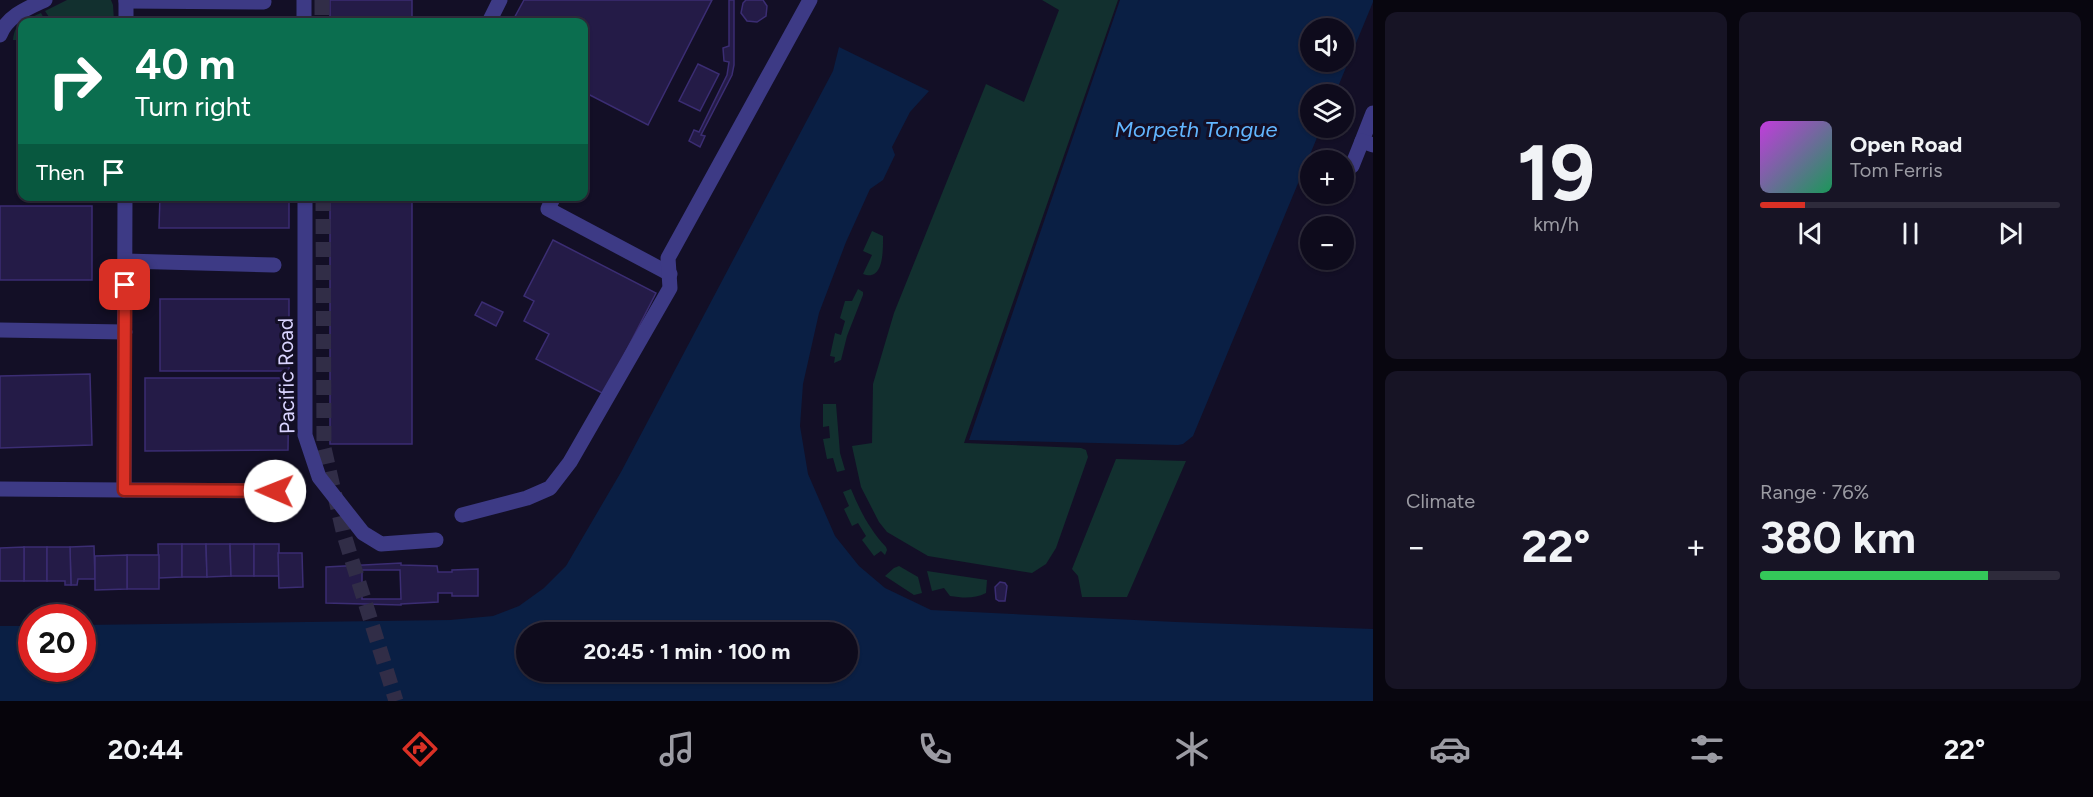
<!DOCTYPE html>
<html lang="en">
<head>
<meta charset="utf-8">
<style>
  body { margin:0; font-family:Figtree,sans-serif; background:#171425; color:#f1f3f6; height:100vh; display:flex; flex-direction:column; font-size:22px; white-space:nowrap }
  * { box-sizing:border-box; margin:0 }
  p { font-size:20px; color:#9b9ba3 }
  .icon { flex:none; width:33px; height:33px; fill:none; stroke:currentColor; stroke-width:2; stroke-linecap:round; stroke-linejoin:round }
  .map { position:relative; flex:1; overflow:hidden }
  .side { display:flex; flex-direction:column; gap:12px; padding:12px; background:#08060f; width:720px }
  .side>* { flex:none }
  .guide { position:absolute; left:18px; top:18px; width:570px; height:183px; border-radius:12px; box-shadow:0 2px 4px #0004,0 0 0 2px #2e2b3b; background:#0b6e4f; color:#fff; overflow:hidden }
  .fabs { position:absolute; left:1300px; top:18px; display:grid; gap:12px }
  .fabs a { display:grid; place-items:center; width:54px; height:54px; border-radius:50%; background:#0e0b1c; box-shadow:0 2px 4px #0004,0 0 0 2px #2e2b3b; font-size:30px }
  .speed { position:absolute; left:18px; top:604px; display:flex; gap:12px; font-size:30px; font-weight:700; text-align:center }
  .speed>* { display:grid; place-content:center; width:78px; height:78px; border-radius:50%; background:#0e0b1c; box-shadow:0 2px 4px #0004,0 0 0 2px #2e2b3b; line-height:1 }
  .speed .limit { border:9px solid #d22; background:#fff; color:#111 }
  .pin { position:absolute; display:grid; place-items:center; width:51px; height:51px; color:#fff; margin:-26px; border-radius:12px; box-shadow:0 3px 9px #0006 }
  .me { position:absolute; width:66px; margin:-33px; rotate:271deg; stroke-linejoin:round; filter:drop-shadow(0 0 4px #0008) }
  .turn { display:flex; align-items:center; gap:21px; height:126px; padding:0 18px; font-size:27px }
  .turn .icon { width:78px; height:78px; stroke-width:2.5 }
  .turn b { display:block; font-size:42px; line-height:51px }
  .then { display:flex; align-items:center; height:57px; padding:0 18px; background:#0003; gap:12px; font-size:22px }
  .big { font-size:45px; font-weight:700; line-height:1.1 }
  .side .widget { flex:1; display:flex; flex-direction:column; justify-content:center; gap:9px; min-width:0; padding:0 21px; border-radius:12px; background:#171425 }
  .side .dial { align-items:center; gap:0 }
  .dial b { font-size:78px; line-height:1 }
  .song { display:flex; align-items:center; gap:18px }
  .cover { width:72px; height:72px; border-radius:9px; background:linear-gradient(135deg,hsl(290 70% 55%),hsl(150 70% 35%)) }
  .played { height:6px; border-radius:3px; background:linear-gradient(90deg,#d93025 15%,#2e2b3b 15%) }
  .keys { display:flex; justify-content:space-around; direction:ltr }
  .heat { display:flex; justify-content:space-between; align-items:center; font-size:33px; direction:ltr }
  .charge { height:9px; border-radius:4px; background:linear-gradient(90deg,#34c759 76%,#2e2b3b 0) }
  .side .tiles { flex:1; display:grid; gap:12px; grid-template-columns:repeat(2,1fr) }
  .trip { position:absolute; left:516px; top:622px; width:342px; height:60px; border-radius:30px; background:#0e0b1c; box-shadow:0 2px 4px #0004,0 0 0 2px #2e2b3b; font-weight:700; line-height:60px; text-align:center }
  .menu { display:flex; height:96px; justify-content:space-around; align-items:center; background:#06040b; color:#9b9ba3 }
  .menu .icon { width:42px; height:42px }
  .menu .on { color:#d93025 }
  .menu b { font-size:27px; color:#f1f3f6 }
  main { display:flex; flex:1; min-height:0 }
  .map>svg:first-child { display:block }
  .green { fill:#12302f }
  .water { fill:#0a1f44; fill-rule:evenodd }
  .building { fill:#241b47; stroke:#3b2d73; stroke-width:1.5; fill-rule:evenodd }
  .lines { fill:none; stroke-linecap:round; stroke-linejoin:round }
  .major-tunnel { stroke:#312d47; stroke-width:15; stroke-dasharray:15 8; stroke-linecap:butt }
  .minor { stroke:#3d3a85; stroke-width:15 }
  .route-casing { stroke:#8d1f18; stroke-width:15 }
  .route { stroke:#d93025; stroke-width:10 }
  .labels { text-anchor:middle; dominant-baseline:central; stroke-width:6; stroke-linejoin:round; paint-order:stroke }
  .street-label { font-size:21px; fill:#d9d4ff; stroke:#130f26 }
  .water-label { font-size:22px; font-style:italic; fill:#62b6ff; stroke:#130f26 }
</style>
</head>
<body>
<main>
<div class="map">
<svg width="1373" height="701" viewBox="0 0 1373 701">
  <rect width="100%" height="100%" fill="#130f26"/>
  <!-- green -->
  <g class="green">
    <path d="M67,0H111L113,5L114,21L51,20L45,11Z"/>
    <path d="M1042,0H1118L964,443L1081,448L1086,450L1088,457L1056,548L1046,564L1032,573L928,556L887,532L879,522L861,487L852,446L872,443L873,384L894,313L986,84L1024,102L1059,10Z"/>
    <path d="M41,13L46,22H22V40H13C15,21 25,20 41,13Z"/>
    <path d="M872,231L883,236C883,250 884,282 863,274L872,255L863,251Z"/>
    <path d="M858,289L863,292V295L847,336L841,360L834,363L835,357L830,356L835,333L841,335L845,321L840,318L845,301H852Z"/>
    <path d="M823,404H836L840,453L845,470L837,472L833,458L827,459L823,439L830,438L829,426L823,427Z"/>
    <path d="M1116,459L1186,461L1127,597H1082L1078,576L1072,569Z"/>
    <path d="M851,489C860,511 870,530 886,547L887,550L885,555L881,551L874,556L862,540L866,536L858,523L852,526L844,509L849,506L843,492Z"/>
    <path d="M899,566L918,577L922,593L914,595L885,576L894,568Z"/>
    <path d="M927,571L987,580L986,593C974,599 963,598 950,596L944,588L932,591Z"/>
  </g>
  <!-- water -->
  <g class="water">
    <path d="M1120,0H1373V2L1335,94H1311V128H1321L1193,436L1183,444L1178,445L969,440ZM1311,28H1344V62H1311Z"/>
    <path d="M839,47L929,91L910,112L892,147L895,155L883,180L870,189L846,242L819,313L803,384L800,426L808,474L835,536L859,566L885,588L931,610L1176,622L1373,629V701H0V626H31L32,669H82L83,625L450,620L493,616L519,606L544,588L566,566L621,472L833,71ZM526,633H848V672H526Z"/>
  </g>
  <!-- building -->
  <g class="building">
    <rect x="330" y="0" width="82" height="22"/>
    <path d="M524,0H712L648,125L584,92V22H512Z"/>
    <path d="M729,0H734V65L732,75L701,135L705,136L700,147L689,141L694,130L699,132L727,75L729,62L724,61L723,48L729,46Z"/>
    <path d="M746,0H763L767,6L766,16L757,22L747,21L741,13L743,3Z"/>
    <path d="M698,64L719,74L700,111L679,101Z"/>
    <path d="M160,196H289V228H159Z"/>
    <rect x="330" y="196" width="82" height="248"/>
    <rect x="0" y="206" width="92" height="74"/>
    <path d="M553,240L656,293L604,394L536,359L549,334L524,321L534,301L524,296Z"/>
    <rect x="160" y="299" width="129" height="72"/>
    <path d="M482,302L503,312L496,326L475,315Z"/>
    <path d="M90,374L92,445L0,448V376Z"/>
    <path d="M145,378H289L288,450L145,451Z"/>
    <path d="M158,544H182V577L159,578Z"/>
    <path d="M182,544H206L207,577H182Z"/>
    <path d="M206,544H230L231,576L207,577Z"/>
    <path d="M230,544H254V576H231Z"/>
    <rect x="254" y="544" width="25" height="32"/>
    <path d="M94,546L95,579H78L77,585H71L70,547Z"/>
    <rect x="24" y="547" width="23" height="34"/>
    <path d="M24,547V581H0V548Z"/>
    <path d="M47,547H70L71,585H65V581H47Z"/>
    <path d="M278,553H302L303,587L279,588Z"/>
    <rect x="127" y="555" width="32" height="34"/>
    <path d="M127,555V589L95,590V556Z"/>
    <path d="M401,563V565L437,566L438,572H452V570L478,569V596H452V593H438V602L401,604V605L326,603V567ZM362,570H400L401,599H362Z"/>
    <path d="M1000,582L1005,583L1007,586L1005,601H999L996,599L995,587Z"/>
  </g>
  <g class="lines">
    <!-- major-tunnel -->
    <g class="major-tunnel">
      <path d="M322,0V22"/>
      <path d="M323,196L324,448L344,535L396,701"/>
    </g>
    <!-- minor -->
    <g class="minor">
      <path d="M304,0V22"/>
      <path d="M126,1L264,2"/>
      <path d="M126,22V0"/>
      <path d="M489,22L500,0"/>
      <path d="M0,35C7,16 28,8 45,0"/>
      <path d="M1362,141L1373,113"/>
      <path d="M1352,166L1362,141L1373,145"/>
      <path d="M305,196V435L319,477L363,533L381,544L436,540"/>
      <path d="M554,196L548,209L670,274"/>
      <path d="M125,261L274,265"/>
      <path d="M0,330L125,332"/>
      <path d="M0,489L124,490L125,196"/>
      <path d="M124,490L275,491"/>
      <path d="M462,515L527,498L550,488L570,462L670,288L668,258L810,0"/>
    </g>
  </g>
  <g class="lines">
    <defs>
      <path id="route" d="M125,285L124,490L275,491"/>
    </defs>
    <!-- route casing -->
    <use href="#route" class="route-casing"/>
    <!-- route -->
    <use href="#route" class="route"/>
  </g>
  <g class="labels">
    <!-- street labels -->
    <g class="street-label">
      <text transform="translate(286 376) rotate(-91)">Pacific Road</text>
    </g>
    <!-- water labels -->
    <g class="water-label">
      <text x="1196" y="129">Morpeth Tongue</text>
    </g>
  </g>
</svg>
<div class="fabs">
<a><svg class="icon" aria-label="sound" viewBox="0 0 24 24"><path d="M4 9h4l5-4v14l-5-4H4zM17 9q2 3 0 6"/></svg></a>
<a><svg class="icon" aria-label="layers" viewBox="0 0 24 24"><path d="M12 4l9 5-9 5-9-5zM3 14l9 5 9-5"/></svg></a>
<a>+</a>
<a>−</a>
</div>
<div class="speed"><div class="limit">20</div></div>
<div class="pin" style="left:125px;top:285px;background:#d93025"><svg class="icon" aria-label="arrive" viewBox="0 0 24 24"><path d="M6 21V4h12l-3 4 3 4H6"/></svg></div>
<svg class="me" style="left:275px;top:491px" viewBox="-20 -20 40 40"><circle r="19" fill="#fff"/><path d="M0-13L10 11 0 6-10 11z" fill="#d93025"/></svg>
<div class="trip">20:45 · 1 min · 100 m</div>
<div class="guide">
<div class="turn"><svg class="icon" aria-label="right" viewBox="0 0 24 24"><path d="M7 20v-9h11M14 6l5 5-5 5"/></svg><div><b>40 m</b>Turn right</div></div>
<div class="then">Then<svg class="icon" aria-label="arrive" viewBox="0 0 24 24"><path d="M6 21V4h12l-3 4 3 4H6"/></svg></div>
</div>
</div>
<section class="side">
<div class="tiles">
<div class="widget dial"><b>19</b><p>km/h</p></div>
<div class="widget">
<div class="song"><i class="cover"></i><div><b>Open Road</b><p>Tom Ferris</p></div></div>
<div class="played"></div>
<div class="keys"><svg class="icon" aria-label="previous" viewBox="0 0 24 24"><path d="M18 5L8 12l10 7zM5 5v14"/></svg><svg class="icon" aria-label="pause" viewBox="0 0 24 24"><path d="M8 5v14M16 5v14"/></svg><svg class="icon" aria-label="next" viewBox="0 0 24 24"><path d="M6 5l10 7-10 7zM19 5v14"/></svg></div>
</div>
<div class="widget"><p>Climate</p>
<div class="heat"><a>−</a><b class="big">22°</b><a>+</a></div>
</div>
<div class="widget"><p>Range · 76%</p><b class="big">380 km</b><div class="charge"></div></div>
</div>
</section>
</main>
<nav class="menu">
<b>20:44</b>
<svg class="icon on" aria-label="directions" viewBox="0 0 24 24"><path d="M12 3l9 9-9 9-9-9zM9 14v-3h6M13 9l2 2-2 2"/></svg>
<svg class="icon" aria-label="music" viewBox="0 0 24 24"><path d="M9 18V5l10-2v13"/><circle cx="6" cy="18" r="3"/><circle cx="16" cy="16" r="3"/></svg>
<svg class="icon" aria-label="phone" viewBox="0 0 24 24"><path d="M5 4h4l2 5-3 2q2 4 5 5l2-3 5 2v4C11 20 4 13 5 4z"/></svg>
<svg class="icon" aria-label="climate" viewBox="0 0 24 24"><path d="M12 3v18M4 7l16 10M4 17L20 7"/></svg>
<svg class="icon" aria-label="car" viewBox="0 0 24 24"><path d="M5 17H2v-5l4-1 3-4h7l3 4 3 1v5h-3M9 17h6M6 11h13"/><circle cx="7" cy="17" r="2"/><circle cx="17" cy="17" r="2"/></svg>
<svg class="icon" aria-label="filters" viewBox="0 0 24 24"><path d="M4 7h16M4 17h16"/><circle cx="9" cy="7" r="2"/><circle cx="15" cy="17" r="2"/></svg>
<b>22°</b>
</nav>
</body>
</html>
